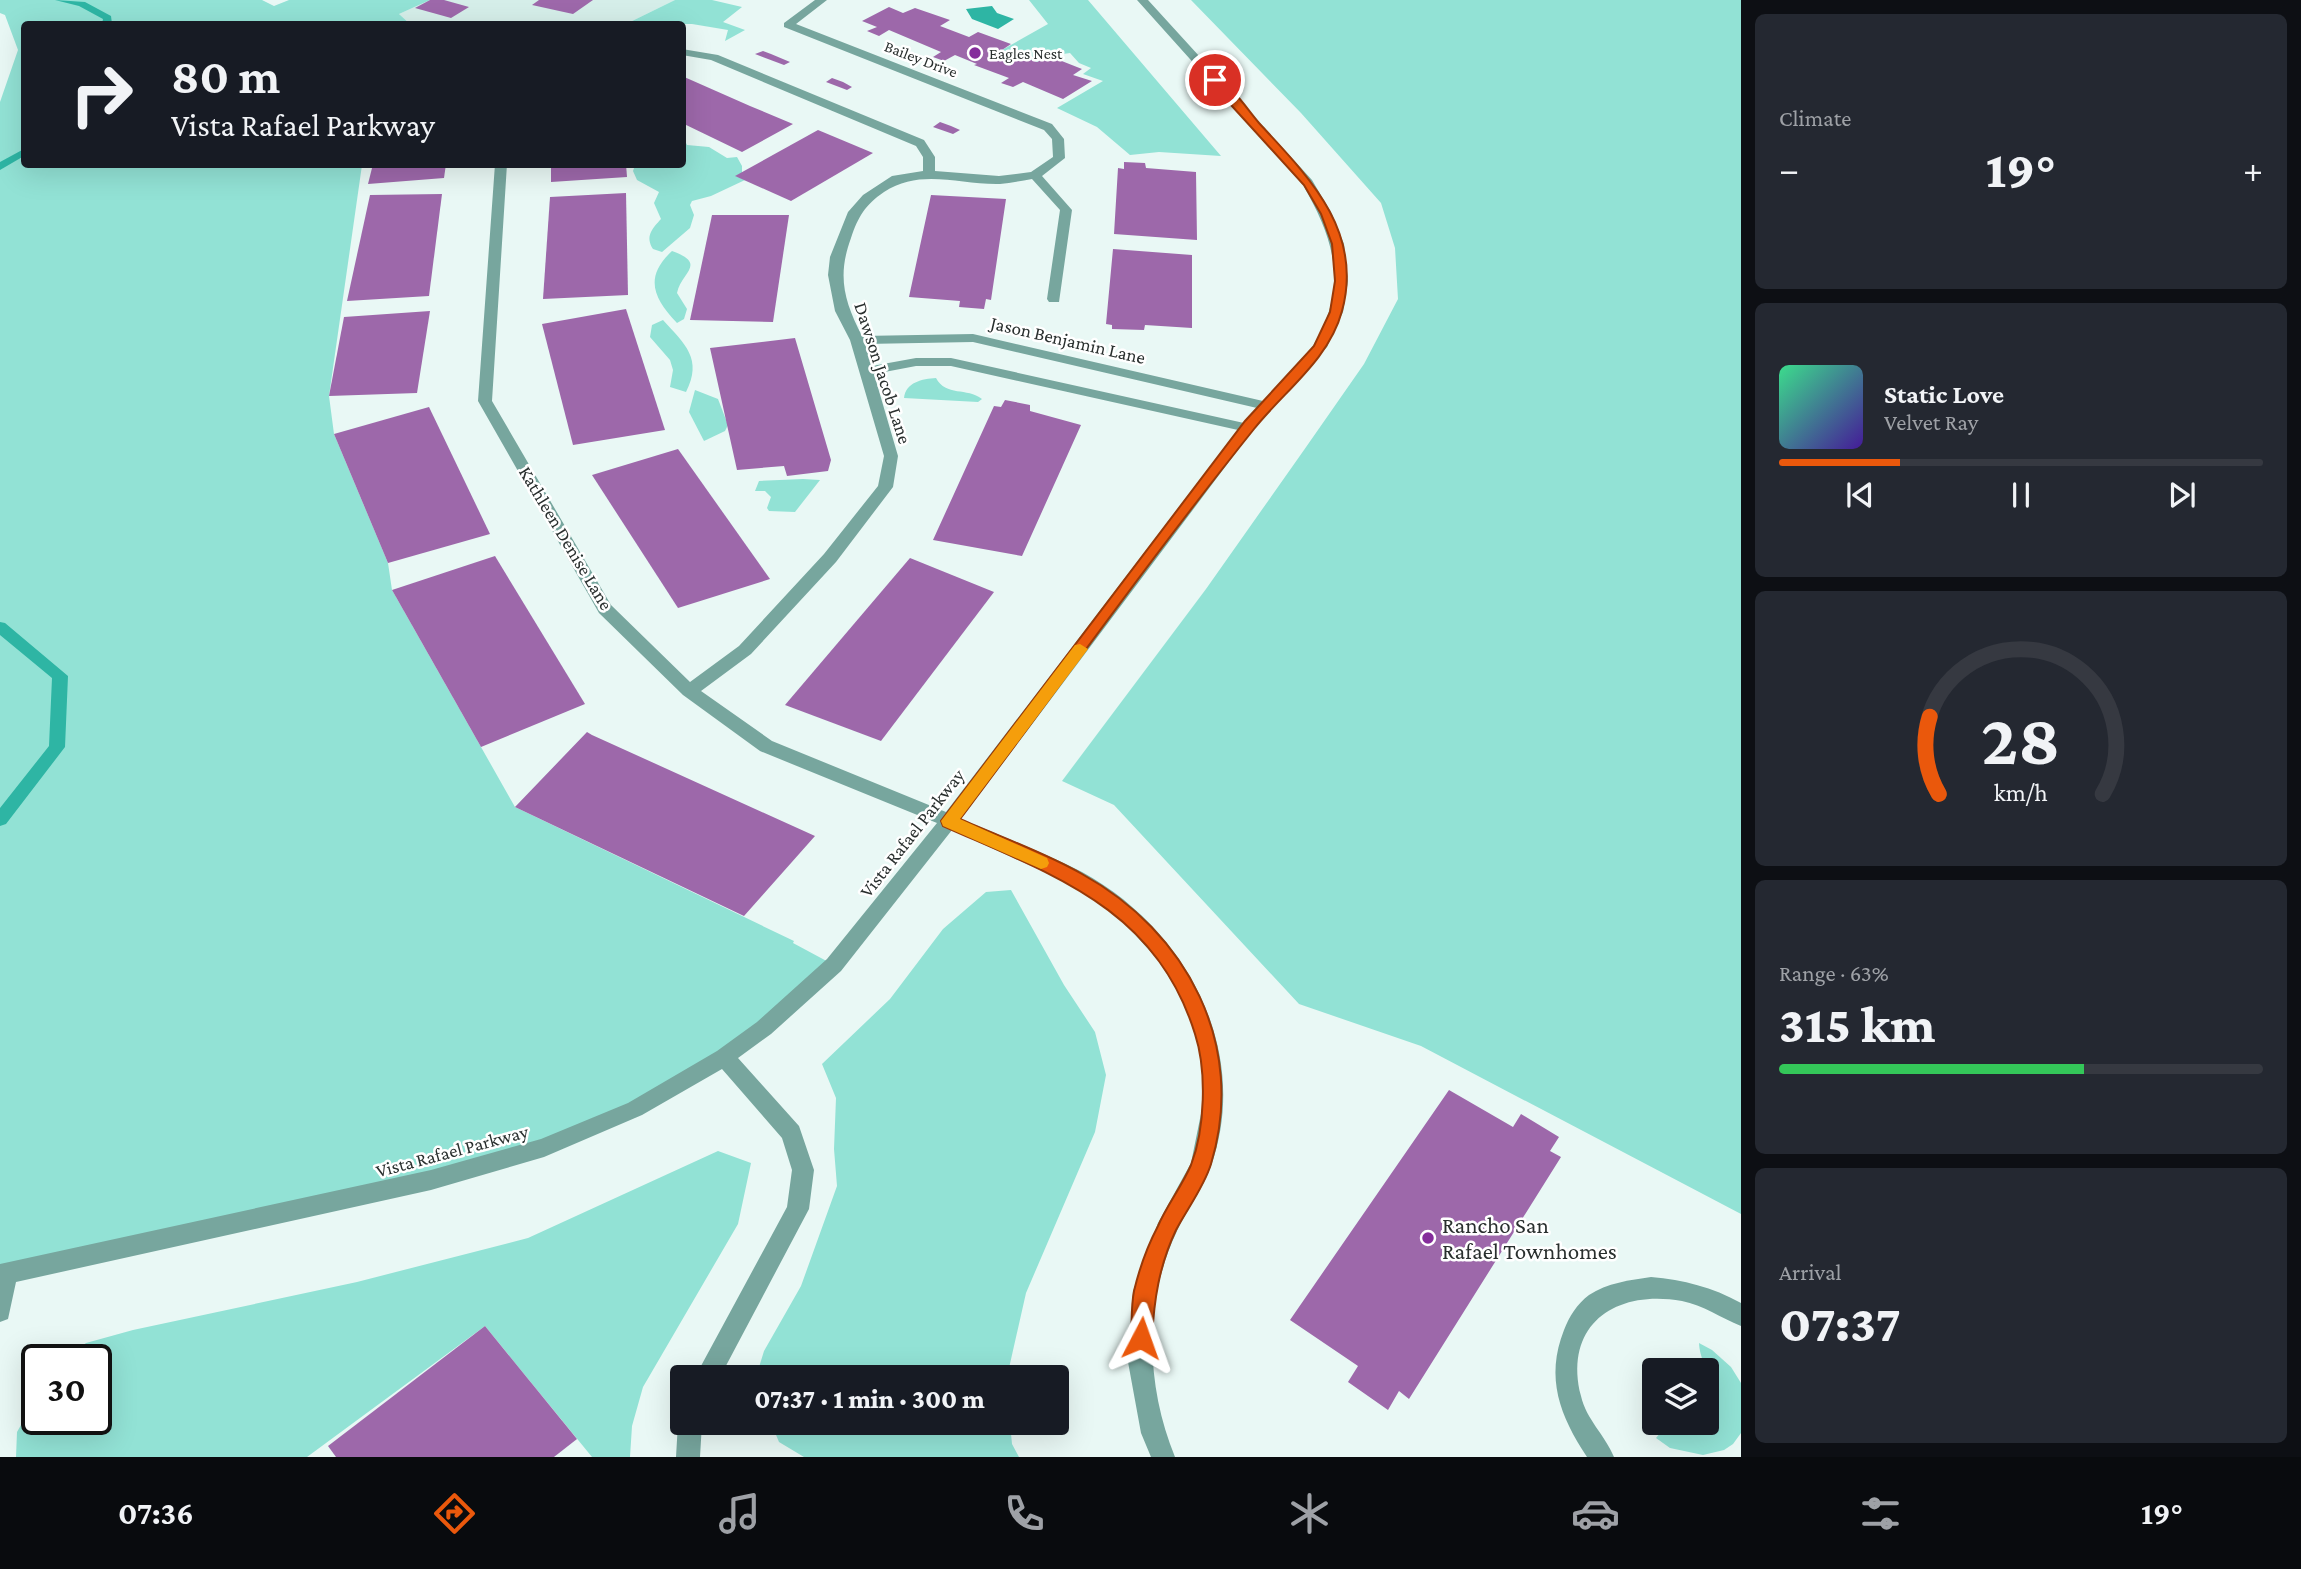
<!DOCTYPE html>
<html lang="en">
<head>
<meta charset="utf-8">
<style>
  body { margin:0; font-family:"Crimson Pro",serif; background:#242831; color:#f1f3f6; height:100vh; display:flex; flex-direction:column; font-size:26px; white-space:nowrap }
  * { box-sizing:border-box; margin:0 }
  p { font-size:23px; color:#9ea1a6 }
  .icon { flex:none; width:38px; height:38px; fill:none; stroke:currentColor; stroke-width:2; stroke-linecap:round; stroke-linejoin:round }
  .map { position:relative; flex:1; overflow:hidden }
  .side { display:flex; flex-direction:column; gap:14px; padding:14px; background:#0d0f14; width:560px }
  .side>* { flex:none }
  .top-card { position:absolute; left:21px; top:21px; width:665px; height:147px; border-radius:7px; box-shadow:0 7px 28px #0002; background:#171b24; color:#f1f3f6; overflow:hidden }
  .controls { position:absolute; left:1642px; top:1358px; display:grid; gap:14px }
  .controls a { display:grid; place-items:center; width:77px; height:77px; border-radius:7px; background:#171b24; box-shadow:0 7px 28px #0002; font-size:35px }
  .speed { position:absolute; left:21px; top:1344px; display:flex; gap:14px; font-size:35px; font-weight:700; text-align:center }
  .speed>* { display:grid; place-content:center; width:91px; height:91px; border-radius:50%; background:#171b24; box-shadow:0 7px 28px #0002; line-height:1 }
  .speed .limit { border:4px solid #111; border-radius:10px; background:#fff; color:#111 }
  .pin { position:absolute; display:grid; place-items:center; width:60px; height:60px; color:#fff; margin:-30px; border:4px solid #fff; border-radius:50%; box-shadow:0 2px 7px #0007 }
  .me { position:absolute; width:77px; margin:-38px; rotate:4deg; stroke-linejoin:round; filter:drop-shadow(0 0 5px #0008) }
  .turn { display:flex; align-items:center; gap:24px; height:147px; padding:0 35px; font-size:32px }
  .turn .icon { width:91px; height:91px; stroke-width:2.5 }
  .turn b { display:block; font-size:49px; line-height:60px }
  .big { font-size:52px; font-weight:800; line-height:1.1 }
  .side .tile { flex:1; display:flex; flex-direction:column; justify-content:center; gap:10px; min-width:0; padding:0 24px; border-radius:10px; background:#242831 }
  .side .dial { align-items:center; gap:0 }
  .dial svg { height:182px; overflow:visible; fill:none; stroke:#363941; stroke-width:7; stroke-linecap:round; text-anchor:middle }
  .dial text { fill:#f1f3f6; stroke:none }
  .song { display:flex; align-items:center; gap:21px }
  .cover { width:84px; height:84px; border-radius:10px; background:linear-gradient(135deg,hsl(150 70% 55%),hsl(260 70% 35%)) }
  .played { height:7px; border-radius:4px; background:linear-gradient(90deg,#ea580c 25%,#363941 25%) }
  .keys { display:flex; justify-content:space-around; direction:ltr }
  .heat { display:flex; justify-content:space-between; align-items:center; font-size:38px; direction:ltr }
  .charge { height:10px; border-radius:5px; background:linear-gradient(90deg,#34c759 63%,#363941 0) }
  .trip { position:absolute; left:670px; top:1365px; width:399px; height:70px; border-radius:7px; background:#171b24; box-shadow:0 7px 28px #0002; font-weight:800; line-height:70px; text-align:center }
  .dock { display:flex; height:112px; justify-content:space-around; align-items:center; background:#090b0e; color:#9ea1a6 }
  .dock .icon { width:49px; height:49px }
  .dock .active { color:#ea580c }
  .dock b { font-size:32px; color:#f1f3f6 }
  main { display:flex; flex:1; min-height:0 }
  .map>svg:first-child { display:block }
  .built { fill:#d5eee9 }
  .green { fill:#92e2d5 }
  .water { fill:#2eb5a4 }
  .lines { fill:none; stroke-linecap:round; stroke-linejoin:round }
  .stream { fill:#2eb5a4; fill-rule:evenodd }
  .building { fill:#9d68aa }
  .minor { fill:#77a69e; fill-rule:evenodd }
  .route { fill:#ea580c; stroke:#983908; stroke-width:2 }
  .slow { fill:#f59e0b }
  .poi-dot { fill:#852d9b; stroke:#fff; stroke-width:2.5 }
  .labels { text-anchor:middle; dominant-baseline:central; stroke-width:5; stroke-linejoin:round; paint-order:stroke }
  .far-poi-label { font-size:16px; fill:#292f2e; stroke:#fff; text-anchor:start }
  .far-street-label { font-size:16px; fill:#292f2e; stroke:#fff }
  .street-label { font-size:19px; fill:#292f2e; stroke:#fff }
  .near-poi-label { font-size:23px; fill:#292f2e; stroke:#fff; text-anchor:start }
</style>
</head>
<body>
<main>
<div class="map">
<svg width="1741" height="1457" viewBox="0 0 1741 1457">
  <rect width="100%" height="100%" fill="#e9f8f5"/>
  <!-- built -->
  <path class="built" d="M430,0H675L626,24H410L399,14Z"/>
  <!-- green -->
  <g class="green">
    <path d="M0,0H262L274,6L289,0H430L399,14L410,24H24V164L362,165L329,396L334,434L388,563L392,590L515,807L794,941L793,943L834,965L724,1057L544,1148L0,1275V102L18,50L5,15L0,13Z"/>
    <path d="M675,0H712L742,7L723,22L745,30L725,41L728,30L692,24H626Z"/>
    <path d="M1029,0H1088L1221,156L1159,152L1130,155L1097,127L1057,108L1103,81L1083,74L1091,68L1079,63L1070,53L1049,56L1037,62L1002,50L1048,24Z"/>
    <path d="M1191,0H1741V1214L1421,1046L1299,1004L1114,805L1062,781L1206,589L1304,450L1364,364L1398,299L1395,248L1381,203L1301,113Z"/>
    <path d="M683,137L687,145L709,147L727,158L737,157L742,166V173L736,176L745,180L711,196L692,201L690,205L694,215L690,228L662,252L653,249C645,236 652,229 661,219L654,203L659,192L637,180L633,171L635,165L682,164Z"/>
    <path d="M672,251C708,264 681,272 677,293L687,309L684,319L677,323C653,298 644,277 672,251Z"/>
    <path d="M663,320C685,344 703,359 686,392L670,387L673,370L670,360L650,337L652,325Z"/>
    <path d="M936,378C946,397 967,387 982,399L978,402L904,398C906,382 922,379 936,378Z"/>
    <path d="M695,390L718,399L728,425L725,431L704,441L689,412Z"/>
    <path d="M803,479L820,480L795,512L769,511L767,508L771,497L765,491H755L759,481Z"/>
    <path d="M1011,890L1064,985L1095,1032L1106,1075L1095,1132L1026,1293L1007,1377H756L764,1351L801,1286L837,1186L834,1149L836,1098L822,1064L890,999L943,929L986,892Z"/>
    <path d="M718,1151L751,1163L738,1224L643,1387L632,1426L630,1457H592L485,1326L307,1457H16L17,1432L37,1397V1419H96V1360H63L86,1343L133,1330L357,1282L528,1238Z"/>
    <path d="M1699,1343L1712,1350L1731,1367L1741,1383V1433L1733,1444L1724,1450L1703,1455L1670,1448L1656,1438C1670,1421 1687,1426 1706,1423C1731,1399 1700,1371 1699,1343Z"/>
    <path d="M771,1423H1010L1012,1444L1019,1457H804L779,1442Z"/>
  </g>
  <!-- water -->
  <path class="water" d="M992,6L997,13L1014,19L998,29L972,19L966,9Z"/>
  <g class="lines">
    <!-- stream -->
    <g class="stream">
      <path d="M55,0L85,2L111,16L112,24H102L103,19L79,6Z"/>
      <path d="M24,149V156L0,170V162Z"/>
      <path d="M0,622L5,623L68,676L65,747L6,824L0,826V808L49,746L52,678L0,635Z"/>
    </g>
  </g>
  <!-- building -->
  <g class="building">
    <path d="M430,0H444L469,7L451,18L415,8Z"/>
    <path d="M539,0H593L573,14L532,5Z"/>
    <path d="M889,7L903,13L915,8L950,20L940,26L969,37L978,32L1011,44L1002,50L1037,62L1049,56L1082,69L1073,75L1092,81L1063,99L1023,82L1013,87L1001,83L1009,78L974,65L977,64L955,55L944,61L933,57L941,52L889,30L879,36L867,31L877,27L862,21Z"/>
    <path d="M763,51L771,54L790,62L784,65L755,54Z"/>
    <path d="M682,76L750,106L793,124L742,152L682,123Z"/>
    <path d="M832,78L843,82L852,87L847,90L826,82Z"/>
    <path d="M940,122L951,126L960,130L953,134L933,127Z"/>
    <path d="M818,130L873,153L791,201L735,176Z"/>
    <path d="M1124,162L1145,163L1146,168L1196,172L1197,240L1114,234L1118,168L1124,169Z"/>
    <path d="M373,164H446L444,178L368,184Z"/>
    <path d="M551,164H626L627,177L551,182Z"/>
    <path d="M626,193L628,295L543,299L550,197Z"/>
    <path d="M442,194L429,296L347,301L370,195Z"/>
    <path d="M931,195L1006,199L991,300L986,299L984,309L959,307L960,301L909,297Z"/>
    <path d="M712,215H789L773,322L690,320Z"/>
    <path d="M1113,249L1192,255V328L1145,325L1144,330L1112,329V325L1106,324Z"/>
    <path d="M626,309L665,430L573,445L542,324Z"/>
    <path d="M430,311L417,393L329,396L344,317Z"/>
    <path d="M795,338L831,460L828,471L787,476L784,466L737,470L710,348Z"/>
    <path d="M1005,400L1030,405V411L1081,425L1022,556L933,540L994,406L1001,407Z"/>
    <path d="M429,407L490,534L388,563L334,434Z"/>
    <path d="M678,449L770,579L678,608L592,475Z"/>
    <path d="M495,556L585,704L481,747L392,590Z"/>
    <path d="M910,558L994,592L881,741L785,705Z"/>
    <path d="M587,732L592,735L815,836L744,916L515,807Z"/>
    <path d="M1449,1090L1513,1127L1521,1114L1559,1137L1550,1151L1561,1157L1409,1399L1399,1391L1388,1410L1348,1382L1358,1366L1290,1320Z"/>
    <path d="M485,1326L577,1439L554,1457H336L328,1446Z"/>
  </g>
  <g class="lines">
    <!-- minor -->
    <g class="minor">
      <path d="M815,0H827L796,24L1052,124L1064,139L1065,158L1042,176L1072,210L1059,302H1049L1047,299L1060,210L1032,179C1021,181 1010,183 1000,184C959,185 921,168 884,192C865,205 858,217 851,238C837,276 844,301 862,336L973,334L1263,401C1279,383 1302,365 1314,344C1349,286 1334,239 1303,185L1137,0H1148L1312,180L1332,214L1344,244L1348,281L1343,312L1327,347L1255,427L961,819C1001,836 1043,852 1082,872C1185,928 1252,1050 1211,1166C1203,1189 1187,1209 1177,1231C1143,1302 1146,1386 1175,1457H1151L1141,1433L1128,1362L1133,1291L1158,1223L1191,1163L1204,1099L1200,1052L1186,1005L1159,961L1120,918L1069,883L952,830L841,971L771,1034L738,1058L799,1126L814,1170L809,1209L720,1377H695L787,1207L792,1170L782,1138L722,1069L642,1115L544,1157L431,1190L16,1282L8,1319L0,1322V1264L431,1170L541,1139L628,1103L717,1051L757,1022L827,959L937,823L760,751L683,695L599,613L478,401L495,164H507L492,401L611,605L690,682L739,646L824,554L878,486L884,456L850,340L835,311L828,275L830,257L848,212L863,195L892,176L923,171V157L916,146L711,60L682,55V49L718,55L924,140L935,157V171L999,176L1031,172L1053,157L1052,139L1044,130L784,27V23ZM973,342L1257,408L1244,423L951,358H916L872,366L865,344ZM916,366H951L1238,430L946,812L772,741L701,691L751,654L836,562L893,487L898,456L874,374Z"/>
      <path d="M1651,1277C1684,1280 1712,1287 1741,1303V1326C1721,1318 1703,1305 1682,1301C1616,1289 1563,1324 1581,1396C1586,1419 1605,1435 1614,1457H1587C1560,1416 1545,1378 1564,1330C1569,1317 1577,1304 1589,1295C1607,1283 1630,1280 1651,1277Z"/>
      <path d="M682,1414V1423H702L700,1457H676L678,1423Z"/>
    </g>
  </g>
  <!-- route -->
  <path class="route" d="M1215,77C1231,84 1247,109 1259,123C1308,176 1364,231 1342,311C1329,360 1284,391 1254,429C1152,556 1058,689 960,819C1000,837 1044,852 1082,874C1187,932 1247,1045 1211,1164C1204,1187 1187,1209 1176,1230C1159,1266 1154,1300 1152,1338L1149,1346L1141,1348L1134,1346L1131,1338C1132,1323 1131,1306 1134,1291C1139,1270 1148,1245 1158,1226C1167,1205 1182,1186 1191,1165C1205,1129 1207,1071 1195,1034C1156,908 1053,875 943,826L941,821L1245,421L1314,346L1330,312L1335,281L1332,244L1321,214L1304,185L1211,83V78Z"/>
  <!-- slow -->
  <path class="slow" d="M1080,644L1088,649L1085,653L960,819L1047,858L1049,863L1047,867L1041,869L943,826L941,821L1075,645Z"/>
  <!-- markers -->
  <g class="poi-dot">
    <circle cx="975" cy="53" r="7"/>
    <circle cx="1428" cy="1238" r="7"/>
  </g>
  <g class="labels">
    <!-- far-poi labels -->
    <g class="far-poi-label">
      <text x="989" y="53">Eagles Nest</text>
    </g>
    <!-- far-street labels -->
    <g class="far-street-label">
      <text transform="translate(921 59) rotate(21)">Bailey Drive</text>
    </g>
    <!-- street labels -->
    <g class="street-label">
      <text transform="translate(1068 340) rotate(13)">Jason Benjamin Lane</text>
      <text transform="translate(883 373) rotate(72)">Dawson Jacob Lane</text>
      <text transform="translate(566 538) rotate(59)">Kathleen Denise Lane</text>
      <text transform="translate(912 833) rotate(-52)">Vista Rafael Parkway</text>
      <text transform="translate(452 1151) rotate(-15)">Vista Rafael Parkway</text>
    </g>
    <!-- near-poi labels -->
    <g class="near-poi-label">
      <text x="1442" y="1225">Rancho San<tspan x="1442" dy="26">Rafael Townhomes</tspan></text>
    </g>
  </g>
</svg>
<div class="controls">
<a><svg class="icon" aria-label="layers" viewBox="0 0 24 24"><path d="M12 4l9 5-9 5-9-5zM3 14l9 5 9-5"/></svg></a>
</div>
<div class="speed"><div class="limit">30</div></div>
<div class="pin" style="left:1215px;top:80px;background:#d93025"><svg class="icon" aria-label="arrive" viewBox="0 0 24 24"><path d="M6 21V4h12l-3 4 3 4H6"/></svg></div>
<svg class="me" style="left:1141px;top:1338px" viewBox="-20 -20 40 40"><path d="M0-17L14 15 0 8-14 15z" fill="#ea580c" stroke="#fff" stroke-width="4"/></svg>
<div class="trip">07:37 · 1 min · 300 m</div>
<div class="top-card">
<div class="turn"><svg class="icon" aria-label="right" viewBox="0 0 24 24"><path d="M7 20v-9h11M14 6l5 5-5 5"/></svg><div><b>80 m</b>Vista Rafael Parkway</div></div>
</div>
</div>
<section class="side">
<div class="tile"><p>Climate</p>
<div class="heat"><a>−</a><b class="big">19°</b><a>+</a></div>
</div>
<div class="tile">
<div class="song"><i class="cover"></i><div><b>Static Love</b><p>Velvet Ray</p></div></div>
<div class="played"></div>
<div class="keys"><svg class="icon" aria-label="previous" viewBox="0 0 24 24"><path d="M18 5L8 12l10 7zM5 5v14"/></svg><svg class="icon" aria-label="pause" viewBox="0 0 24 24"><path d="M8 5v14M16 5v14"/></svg><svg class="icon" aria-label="next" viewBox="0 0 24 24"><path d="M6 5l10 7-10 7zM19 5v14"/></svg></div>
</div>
<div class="tile dial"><svg viewBox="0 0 100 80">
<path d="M14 69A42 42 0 1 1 86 69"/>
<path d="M14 69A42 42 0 0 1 10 35" stroke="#ea580c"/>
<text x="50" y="56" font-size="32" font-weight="700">28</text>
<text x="50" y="72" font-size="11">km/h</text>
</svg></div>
<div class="tile"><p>Range · 63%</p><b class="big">315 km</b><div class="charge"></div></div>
<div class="tile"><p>Arrival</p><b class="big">07:37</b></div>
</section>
</main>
<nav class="dock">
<b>07:36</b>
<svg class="icon active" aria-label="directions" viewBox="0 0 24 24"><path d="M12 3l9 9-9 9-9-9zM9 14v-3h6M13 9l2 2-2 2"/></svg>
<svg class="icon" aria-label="music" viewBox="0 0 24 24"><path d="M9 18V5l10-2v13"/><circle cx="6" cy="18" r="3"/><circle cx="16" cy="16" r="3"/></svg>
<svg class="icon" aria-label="phone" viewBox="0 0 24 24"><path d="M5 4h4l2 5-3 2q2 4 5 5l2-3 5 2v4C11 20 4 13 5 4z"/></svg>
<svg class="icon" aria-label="climate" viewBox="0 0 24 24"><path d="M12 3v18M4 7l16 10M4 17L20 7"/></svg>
<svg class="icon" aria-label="car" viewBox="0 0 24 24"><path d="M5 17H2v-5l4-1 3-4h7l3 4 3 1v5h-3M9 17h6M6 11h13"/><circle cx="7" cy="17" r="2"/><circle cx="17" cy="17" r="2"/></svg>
<svg class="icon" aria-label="filters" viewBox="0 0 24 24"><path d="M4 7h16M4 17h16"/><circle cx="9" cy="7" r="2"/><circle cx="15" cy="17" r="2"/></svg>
<b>19°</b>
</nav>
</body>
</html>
